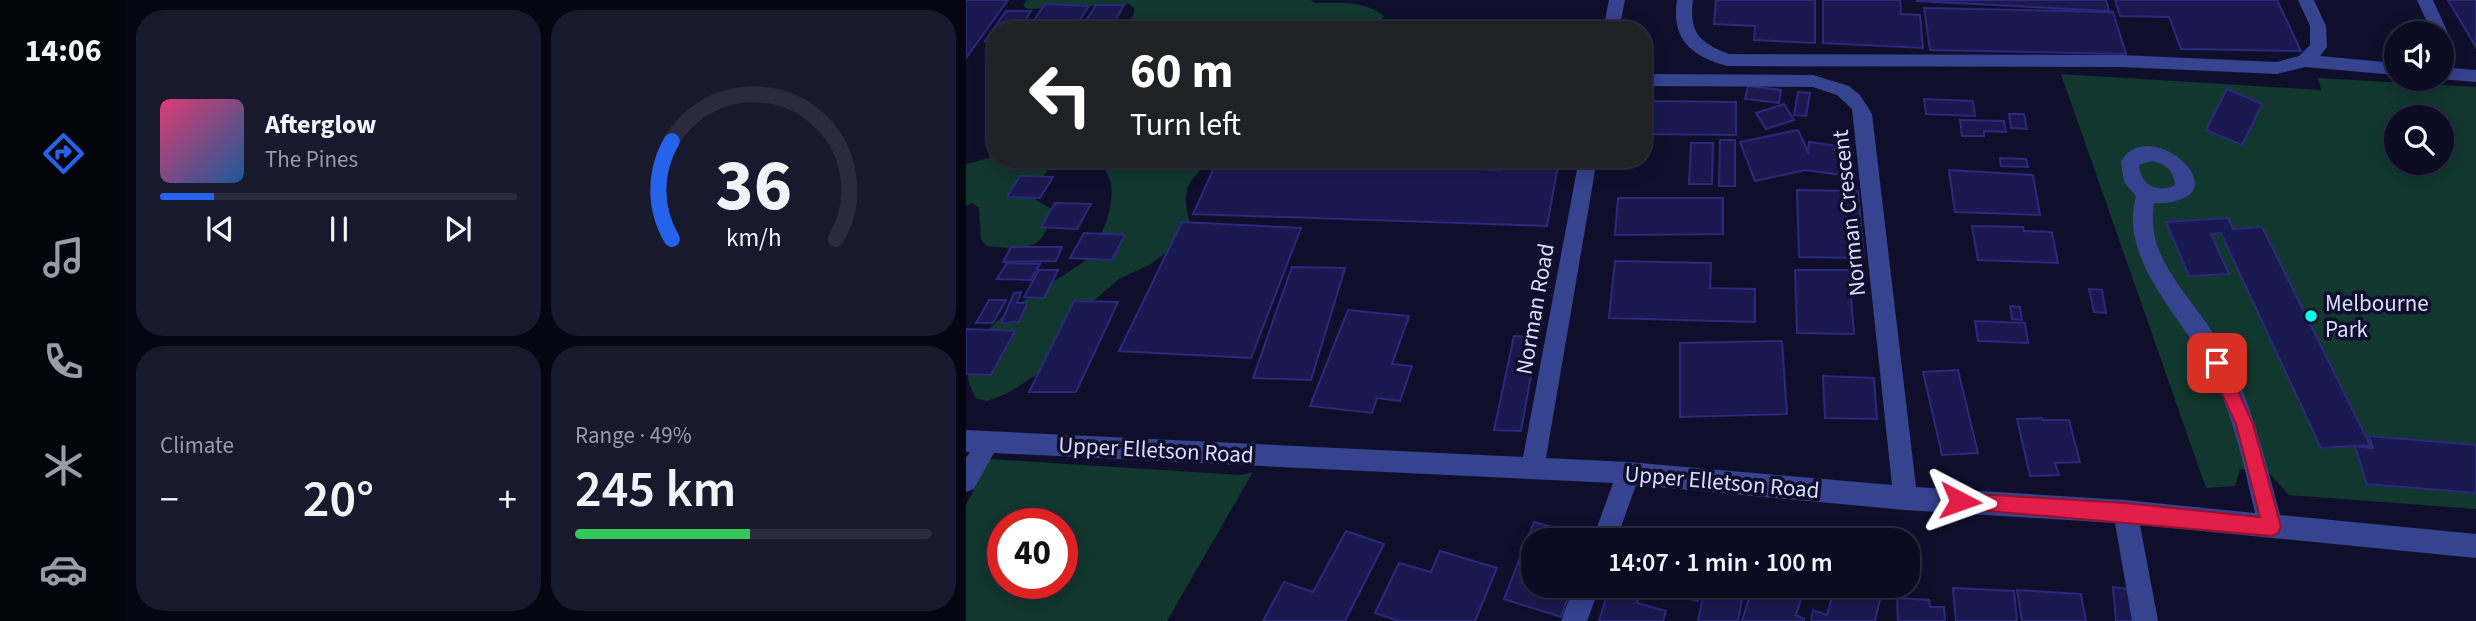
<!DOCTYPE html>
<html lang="en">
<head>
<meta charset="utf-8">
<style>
  body { margin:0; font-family:"Source Sans 3",sans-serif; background:#19192e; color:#f1f3f6; height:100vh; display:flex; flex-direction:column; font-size:26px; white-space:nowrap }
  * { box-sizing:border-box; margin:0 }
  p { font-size:23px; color:#9a9ba5 }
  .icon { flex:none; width:38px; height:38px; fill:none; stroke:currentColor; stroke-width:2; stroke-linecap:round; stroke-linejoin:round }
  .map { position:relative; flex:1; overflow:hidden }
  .sheet { display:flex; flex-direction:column; gap:10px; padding:10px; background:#060612; width:840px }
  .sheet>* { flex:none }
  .top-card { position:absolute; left:21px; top:21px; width:665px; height:147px; border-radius:28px; box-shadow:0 4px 18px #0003,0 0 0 2px #2b2b3f; background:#202124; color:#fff; overflow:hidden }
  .tools { position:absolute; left:1418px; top:21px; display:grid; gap:14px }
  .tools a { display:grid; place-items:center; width:70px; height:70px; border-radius:50%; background:#0b0b21; box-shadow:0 4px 18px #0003,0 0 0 2px #2b2b3f; font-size:35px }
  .speed { position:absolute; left:21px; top:508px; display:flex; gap:14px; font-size:35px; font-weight:700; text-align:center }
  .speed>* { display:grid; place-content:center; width:91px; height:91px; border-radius:50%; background:#0b0b21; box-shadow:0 4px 18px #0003,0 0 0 2px #2b2b3f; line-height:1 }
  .speed .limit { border:10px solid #d22; background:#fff; color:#111 }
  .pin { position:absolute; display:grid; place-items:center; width:60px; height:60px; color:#fff; margin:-30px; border-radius:14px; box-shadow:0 4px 10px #0006 }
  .me { position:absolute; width:77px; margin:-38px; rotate:94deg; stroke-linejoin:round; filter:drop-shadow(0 0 5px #0008) }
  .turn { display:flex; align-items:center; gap:24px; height:147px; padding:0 28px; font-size:32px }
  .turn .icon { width:91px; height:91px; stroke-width:2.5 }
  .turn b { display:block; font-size:49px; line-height:60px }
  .big { font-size:52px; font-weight:600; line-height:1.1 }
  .sheet .widget { flex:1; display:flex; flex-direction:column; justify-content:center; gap:10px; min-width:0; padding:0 24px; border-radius:28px; background:#19192e }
  .sheet .dial { align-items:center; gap:0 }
  .dial svg { height:182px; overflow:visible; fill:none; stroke:#2b2b3f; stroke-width:7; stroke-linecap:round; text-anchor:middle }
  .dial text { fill:#f1f3f6; stroke:none }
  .song { display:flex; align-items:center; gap:21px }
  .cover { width:84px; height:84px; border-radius:10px; background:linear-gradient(135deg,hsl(340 70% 55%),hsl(210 70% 35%)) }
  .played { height:7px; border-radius:4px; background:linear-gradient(90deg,#2563eb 15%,#2b2b3f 15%) }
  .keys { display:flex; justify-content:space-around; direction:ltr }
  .heat { display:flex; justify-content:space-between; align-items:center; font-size:38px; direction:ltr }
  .charge { height:10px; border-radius:5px; background:linear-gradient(90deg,#34c759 49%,#2b2b3f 0) }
  .sheet .tiles { flex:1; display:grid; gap:10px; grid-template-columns:repeat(2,1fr) }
  .trip { position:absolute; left:555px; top:528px; width:399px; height:70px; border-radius:28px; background:#0b0b21; box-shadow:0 4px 18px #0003,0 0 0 2px #2b2b3f; font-weight:600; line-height:70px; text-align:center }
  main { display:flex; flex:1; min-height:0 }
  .dock { display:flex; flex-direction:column; width:126px; justify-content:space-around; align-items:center; background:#04040d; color:#9a9ba5 }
  .dock .icon { width:49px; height:49px }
  .dock .current { color:#2563eb }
  .dock b { font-size:32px; color:#f1f3f6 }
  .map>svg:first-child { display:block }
  .green { fill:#11372e; fill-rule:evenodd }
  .building { fill:#1a194f; stroke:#2b297c; stroke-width:2 }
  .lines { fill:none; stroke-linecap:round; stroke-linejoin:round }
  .minor { fill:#36438f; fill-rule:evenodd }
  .route { fill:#e11d48; stroke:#92132f; stroke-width:2 }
  .poi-dot { fill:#06ffeb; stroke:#0f0f2c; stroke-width:2.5 }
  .labels { text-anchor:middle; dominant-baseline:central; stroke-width:7; stroke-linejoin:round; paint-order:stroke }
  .street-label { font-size:23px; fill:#dadcff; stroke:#0f0f2c }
  .poi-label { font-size:23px; fill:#dadcff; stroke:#0f0f2c; text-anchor:start }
</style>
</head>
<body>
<main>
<nav class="dock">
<b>14:06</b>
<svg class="icon current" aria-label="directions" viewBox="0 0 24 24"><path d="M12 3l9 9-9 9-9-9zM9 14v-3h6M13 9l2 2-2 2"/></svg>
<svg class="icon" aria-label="music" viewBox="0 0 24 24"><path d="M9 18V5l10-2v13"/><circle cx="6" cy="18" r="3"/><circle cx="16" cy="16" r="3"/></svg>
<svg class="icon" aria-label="phone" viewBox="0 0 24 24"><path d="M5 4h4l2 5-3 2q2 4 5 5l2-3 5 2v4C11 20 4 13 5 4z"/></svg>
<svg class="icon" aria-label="climate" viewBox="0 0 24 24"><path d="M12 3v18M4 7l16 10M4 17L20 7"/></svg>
<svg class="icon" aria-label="car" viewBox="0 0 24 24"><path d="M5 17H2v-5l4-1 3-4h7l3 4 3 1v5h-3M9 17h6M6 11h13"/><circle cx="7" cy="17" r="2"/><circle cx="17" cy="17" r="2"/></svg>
</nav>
<section class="sheet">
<div class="tiles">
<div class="widget">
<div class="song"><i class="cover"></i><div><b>Afterglow</b><p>The Pines</p></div></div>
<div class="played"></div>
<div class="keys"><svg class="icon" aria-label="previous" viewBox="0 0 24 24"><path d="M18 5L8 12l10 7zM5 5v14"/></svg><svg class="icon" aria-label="pause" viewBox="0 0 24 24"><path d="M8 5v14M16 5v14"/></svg><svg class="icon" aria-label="next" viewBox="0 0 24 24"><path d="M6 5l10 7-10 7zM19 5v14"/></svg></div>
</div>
<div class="widget dial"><svg viewBox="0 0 100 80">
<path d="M14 69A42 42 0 1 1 86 69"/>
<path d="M14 69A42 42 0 0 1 14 26" stroke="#2563eb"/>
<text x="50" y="56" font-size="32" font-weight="700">36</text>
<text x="50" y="72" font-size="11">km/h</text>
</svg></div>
<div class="widget"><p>Climate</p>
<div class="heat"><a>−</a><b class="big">20°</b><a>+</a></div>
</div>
<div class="widget"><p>Range · 49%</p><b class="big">245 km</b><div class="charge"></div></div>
</div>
</section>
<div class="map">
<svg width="1510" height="621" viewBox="0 0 1510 621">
  <rect width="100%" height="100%" fill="#0f0f2c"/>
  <!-- green -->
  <g class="green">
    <path d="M61,0H345L349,3C374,3 397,0 418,16C388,57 331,0 300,30H142L159,26L168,14V8L163,4L61,9L57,5Z"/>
    <path d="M1095,74L1355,90L1352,78L1510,87V509L1323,495L1301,471L1274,469L1269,486L1240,488ZM1430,117H1475V163H1430Z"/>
    <path d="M30,156V159H105L87,165L67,188V198L84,208C83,252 57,250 21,246L15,240L13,208L6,203L0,206V164Z"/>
    <path d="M125,159H245C223,182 215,187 223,220L207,247L185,264L153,279L131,298L103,327L75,372L40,394L21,401L10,398C7,392 3,385 2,378C0,321 86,287 123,258C129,253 132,242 135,234C146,210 156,173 125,159Z"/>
    <path d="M24,459L275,475L287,472L201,621H0V505ZM37,523H96V583H37Z"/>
  </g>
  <!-- building -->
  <g class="building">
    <path d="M0,0H42L0,58Z"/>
    <path d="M750,0H849V43L788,40L789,26L748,24Z"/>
    <path d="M857,0H934L935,14L954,15L957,48L857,43Z"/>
    <path d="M951,0H1140L1143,11L951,1Z"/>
    <path d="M1149,0H1311L1335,51L1215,49L1203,17L1154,16Z"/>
    <path d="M1482,0H1510V47Z"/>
    <path d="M79,4L123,6L107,30H61Z"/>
    <path d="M130,5H158L144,30H114Z"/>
    <path d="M958,8L1147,12L1160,54L964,50Z"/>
    <path d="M40,11H65L53,30H30V41H19Z"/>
    <path d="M314,24L415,27L414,30H312Z"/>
    <path d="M782,86L815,90L813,103L779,99Z"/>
    <path d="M1261,89L1296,104L1276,145L1240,130Z"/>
    <path d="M832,92L844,93L840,116L828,115Z"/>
    <path d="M958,99L1007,101L1009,116L960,114Z"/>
    <path d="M677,101L770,102V135L677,134Z"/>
    <path d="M818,104L828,120L800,129L790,113Z"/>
    <path d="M1043,114H1058L1061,129L1045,128Z"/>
    <path d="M994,120L1038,121L1040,132L1018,131V136H996Z"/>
    <path d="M832,130L842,152L843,142L886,148L884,176L839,170L789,181L774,142Z"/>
    <path d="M754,140H769V186H753Z"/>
    <path d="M725,143H747L746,184H723Z"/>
    <path d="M1034,158L1060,159L1062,167L1035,166Z"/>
    <path d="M252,159H457L454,167L534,170L537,159L593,160L581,226L227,214Z"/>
    <path d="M983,170L1067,175L1074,215L989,212Z"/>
    <path d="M54,176L87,177L74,198L41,197Z"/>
    <path d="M831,190L892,191L898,258L833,257Z"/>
    <path d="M652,198H757V234L649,235Z"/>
    <path d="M89,203L125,204L111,229L75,227Z"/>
    <path d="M1262,218L1267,229L1296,227L1404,445L1355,448L1255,233L1245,234L1263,274L1223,276L1200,222Z"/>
    <path d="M216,222L335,228L285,358L153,351Z"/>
    <path d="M1006,226L1057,227L1058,231L1086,232L1092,263L1012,260Z"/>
    <path d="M118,233L159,235L146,260L104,258Z"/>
    <path d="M45,247H96L90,261L37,262Z"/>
    <path d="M649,261L745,263L744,288L789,289V322L643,318Z"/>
    <path d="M41,263L74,264L65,280L31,279Z"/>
    <path d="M326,267L379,268L345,380L287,378Z"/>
    <path d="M73,270H92L78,298L58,297Z"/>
    <path d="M829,270H883L888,334L831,333Z"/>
    <path d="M1123,289L1136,290L1140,313L1128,312Z"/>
    <path d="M55,292L51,303H61L53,322L35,323L48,293Z"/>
    <path d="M23,300H40L27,323H10Z"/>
    <path d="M108,301L152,302L110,392H63Z"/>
    <path d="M1044,306L1054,307L1056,320L1046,319Z"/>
    <path d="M382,310L443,316L426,364L446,366L434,401L411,398L406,413L344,406Z"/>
    <path d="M1009,321L1059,323L1062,343L1012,341Z"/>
    <path d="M0,329L49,331L25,375L0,374Z"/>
    <path d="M548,336L572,337L555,431L528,430Z"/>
    <path d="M816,341L821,414L714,417V343Z"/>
    <path d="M992,370L1012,453L976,455L957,372Z"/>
    <path d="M857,376L908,378L911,419L859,418Z"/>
    <path d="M1076,418L1077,420H1103L1114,462L1089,463L1093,475L1064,476L1051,419Z"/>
    <path d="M1403,436L1510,445V493L1401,484L1389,446L1407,448Z"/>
    <path d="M568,522L623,537L622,541H567V586H606L595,617L538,599Z"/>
    <path d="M96,529L104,535L105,543L96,565Z"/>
    <path d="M380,531L418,544L379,621H297L318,582L347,592Z"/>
    <path d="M474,551L531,568L509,621H433L409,613L433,563L465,572Z"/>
    <path d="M644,586H676L671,603L700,611L697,621H633Z"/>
    <path d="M688,586H736L732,601L687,591Z"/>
    <path d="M787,586H827L838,590L830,615L838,619V621H776Z"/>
    <path d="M869,586H917L909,621H845L847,610L861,615Z"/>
    <path d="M1147,587L1168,590L1171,621H1150Z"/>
    <path d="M987,588L1048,591L1051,621H990Z"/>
    <path d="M1051,590L1115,594L1120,621H1056Z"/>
    <path d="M738,592L776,600L772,621H732Z"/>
    <path d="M931,598L963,600L964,607H978L979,621H932Z"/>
  </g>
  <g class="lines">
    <!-- minor -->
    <g class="minor">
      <path d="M643,0H659L653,30H637Z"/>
      <path d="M711,0H727C723,33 733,42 763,54L1155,55L1311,62L1333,56L1344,45V26L1332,0H1348L1360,26L1361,47L1354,56L1430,63V75L1339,67L1311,74L1155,67L761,66C725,56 705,39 711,0Z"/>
      <path d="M1451,0H1467L1482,33L1480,37L1475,38V33H1466Z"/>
      <path d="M1475,67L1510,70V82L1474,79Z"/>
      <path d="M677,74L847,75L883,86L894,95L906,114L950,487L1159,500L1289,513C1279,469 1269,425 1251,383C1225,325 1151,264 1170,196L1158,182L1155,162C1178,118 1255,177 1220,197C1210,202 1199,204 1188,203C1180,252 1213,284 1239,321C1252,340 1263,361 1273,382C1291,425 1302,470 1314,515L1510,534V558L1174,525L1192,621H1166L1149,523L939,510L670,485L650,541H626L647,483L28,453L8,489L0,492V458L4,452H0V430L557,457L613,159H631L580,458L663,462L926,485L886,109L871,95L847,87L677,86ZM1186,161C1199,164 1208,170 1209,185C1192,194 1174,185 1173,165Z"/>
      <path d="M608,586H634L621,621H595Z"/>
    </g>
  </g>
  <!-- route -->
  <path class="route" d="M1251,355L1257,358L1287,424L1315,527L1312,533L1306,536L988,508L985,501L988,495L994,493L1159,503L1294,517L1270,424L1242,363L1245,358Z"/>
  <!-- markers -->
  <circle class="poi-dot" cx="1345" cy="316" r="7"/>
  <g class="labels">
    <!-- street labels -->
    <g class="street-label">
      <text transform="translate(883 213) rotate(-96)">Norman Crescent</text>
      <text transform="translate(569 309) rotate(-80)">Norman Road</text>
      <text transform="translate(190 450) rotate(3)">Upper Elletson Road</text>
      <text transform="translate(756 482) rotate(5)">Upper Elletson Road</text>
    </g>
    <!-- poi labels -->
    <g class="poi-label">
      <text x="1359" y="303">Melbourne<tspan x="1359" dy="26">Park</tspan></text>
    </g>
  </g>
</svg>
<div class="tools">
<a><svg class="icon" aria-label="sound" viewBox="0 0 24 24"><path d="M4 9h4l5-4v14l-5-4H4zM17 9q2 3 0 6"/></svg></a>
<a><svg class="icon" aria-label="search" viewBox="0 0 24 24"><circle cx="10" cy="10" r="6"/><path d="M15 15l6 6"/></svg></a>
</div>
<div class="speed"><div class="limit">40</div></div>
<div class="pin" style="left:1251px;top:363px;background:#d93025"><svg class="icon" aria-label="arrive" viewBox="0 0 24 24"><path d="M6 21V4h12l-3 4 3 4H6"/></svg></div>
<svg class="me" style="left:994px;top:501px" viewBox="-20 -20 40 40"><path d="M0-17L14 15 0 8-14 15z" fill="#e11d48" stroke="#fff" stroke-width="4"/></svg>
<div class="trip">14:07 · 1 min · 100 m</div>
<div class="top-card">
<div class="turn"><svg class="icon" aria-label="left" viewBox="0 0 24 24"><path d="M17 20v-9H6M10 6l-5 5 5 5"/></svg><div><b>60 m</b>Turn left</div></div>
</div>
</div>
</main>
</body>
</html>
